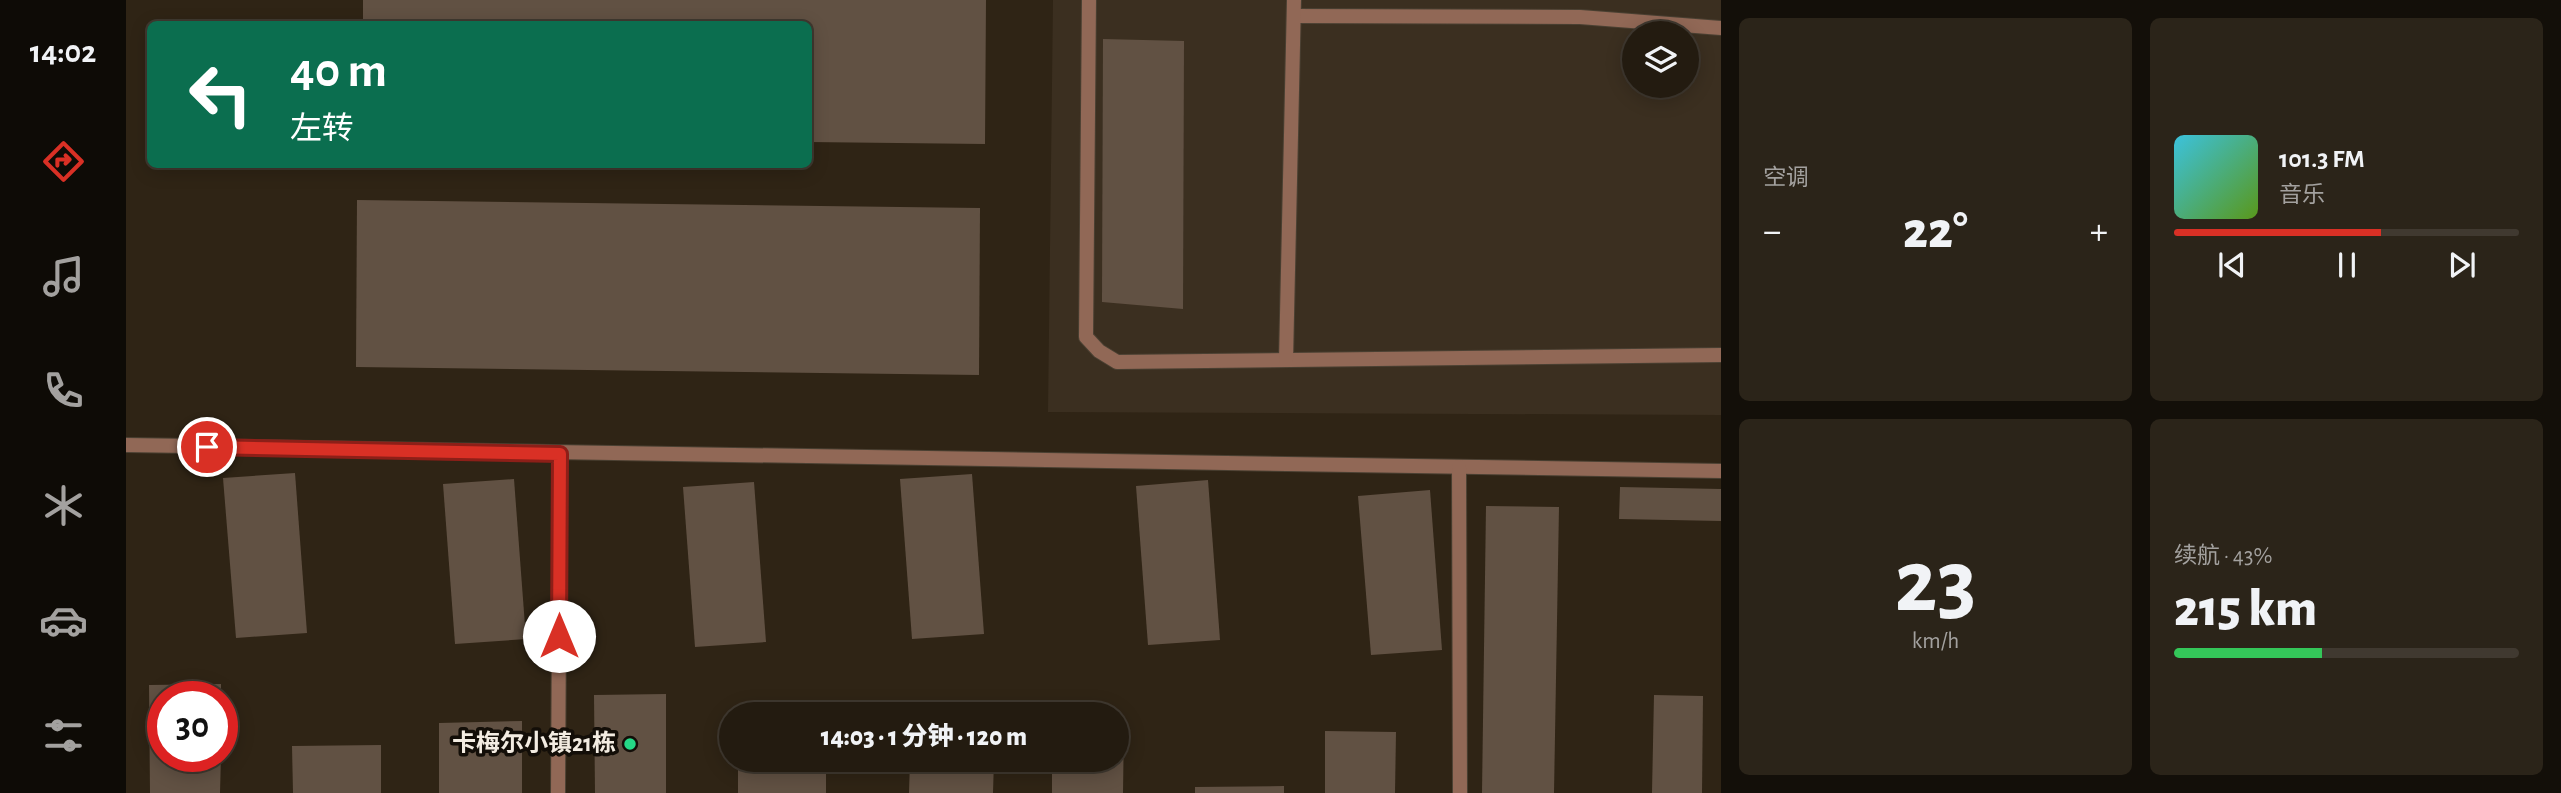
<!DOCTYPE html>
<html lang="zh">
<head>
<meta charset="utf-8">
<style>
  body { margin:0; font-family:"Alegreya Sans","Noto Sans SC",sans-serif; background:#2b2419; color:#f1f3f6; height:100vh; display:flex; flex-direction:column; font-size:26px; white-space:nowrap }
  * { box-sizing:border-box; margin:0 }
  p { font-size:23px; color:#a3a19f }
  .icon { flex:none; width:38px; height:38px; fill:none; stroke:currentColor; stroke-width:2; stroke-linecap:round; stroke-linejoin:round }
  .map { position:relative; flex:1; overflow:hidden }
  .drawer { display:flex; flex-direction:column; gap:18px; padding:18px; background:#130f09; width:840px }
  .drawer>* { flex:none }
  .banner { position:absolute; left:21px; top:21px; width:665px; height:147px; border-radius:10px; box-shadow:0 4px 18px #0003,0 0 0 2px #403930; background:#0b6e4f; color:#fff; overflow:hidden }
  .buttons { position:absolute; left:1496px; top:21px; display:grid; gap:14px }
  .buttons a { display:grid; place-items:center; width:77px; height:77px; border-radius:50%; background:#231b10; box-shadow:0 4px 18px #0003,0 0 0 2px #403930; font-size:35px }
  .speed { position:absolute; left:21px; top:681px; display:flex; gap:14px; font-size:35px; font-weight:700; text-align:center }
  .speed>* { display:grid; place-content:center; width:91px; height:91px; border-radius:50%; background:#231b10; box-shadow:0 4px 18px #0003,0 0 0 2px #403930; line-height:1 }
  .speed .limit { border:10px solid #d22; background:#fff; color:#111 }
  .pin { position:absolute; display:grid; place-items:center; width:60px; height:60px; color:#fff; margin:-30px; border:4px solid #fff; border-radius:50%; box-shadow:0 2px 7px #0007 }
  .me { position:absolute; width:77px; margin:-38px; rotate:0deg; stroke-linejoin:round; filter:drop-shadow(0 0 5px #0008) }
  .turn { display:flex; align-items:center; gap:24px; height:147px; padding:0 28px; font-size:32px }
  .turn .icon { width:91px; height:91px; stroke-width:2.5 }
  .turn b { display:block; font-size:49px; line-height:60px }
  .big { font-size:52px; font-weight:800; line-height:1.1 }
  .drawer .widget { flex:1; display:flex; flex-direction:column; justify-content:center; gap:10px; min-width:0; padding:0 24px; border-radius:10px; background:#2b2419 }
  .drawer .dial { align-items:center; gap:0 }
  .dial b { font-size:91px; line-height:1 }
  .song { display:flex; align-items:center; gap:21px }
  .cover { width:84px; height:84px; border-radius:10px; background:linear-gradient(135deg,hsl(190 70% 55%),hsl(90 70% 35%)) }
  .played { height:7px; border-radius:4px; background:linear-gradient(90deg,#d93025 60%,#403930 60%) }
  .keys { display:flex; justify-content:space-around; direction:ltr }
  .heat { display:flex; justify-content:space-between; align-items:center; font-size:38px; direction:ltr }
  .charge { height:10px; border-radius:5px; background:linear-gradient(90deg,#34c759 43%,#403930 0) }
  .drawer .tiles { flex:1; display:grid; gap:18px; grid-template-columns:repeat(2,1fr) }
  .trip { position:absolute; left:593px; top:702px; width:410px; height:70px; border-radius:35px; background:#231b10; box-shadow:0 4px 18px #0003,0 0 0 2px #403930; font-weight:800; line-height:70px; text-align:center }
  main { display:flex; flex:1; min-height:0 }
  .tabs { display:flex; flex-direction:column; width:126px; justify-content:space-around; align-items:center; background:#0e0b06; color:#a3a19f }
  .tabs .icon { width:49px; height:49px }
  .tabs .current { color:#d93025 }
  .tabs b { font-size:32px; color:#f1f3f6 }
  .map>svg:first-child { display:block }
  .industrial { fill:#3b2f20; fill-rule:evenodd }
  .building { fill:#615143 }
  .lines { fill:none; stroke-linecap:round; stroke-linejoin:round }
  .service-casing { stroke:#4a4032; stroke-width:16 }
  .minor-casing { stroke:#4a4032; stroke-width:16 }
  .service { stroke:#916856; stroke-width:14 }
  .minor { stroke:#916856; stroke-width:14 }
  .route-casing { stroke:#8d1f18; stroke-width:18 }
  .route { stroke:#d93025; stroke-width:12 }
  .poi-dot { fill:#25d886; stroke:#130e08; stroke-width:2.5 }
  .labels { text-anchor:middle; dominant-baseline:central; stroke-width:7; stroke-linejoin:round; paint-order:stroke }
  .poi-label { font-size:24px; font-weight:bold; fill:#f3ece2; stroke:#130e08; text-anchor:end }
</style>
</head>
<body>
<main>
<nav class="tabs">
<b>14:02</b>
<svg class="icon current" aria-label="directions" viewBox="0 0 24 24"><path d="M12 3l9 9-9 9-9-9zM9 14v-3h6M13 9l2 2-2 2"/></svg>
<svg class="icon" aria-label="music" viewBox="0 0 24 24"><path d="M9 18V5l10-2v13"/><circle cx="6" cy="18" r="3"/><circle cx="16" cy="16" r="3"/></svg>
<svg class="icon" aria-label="phone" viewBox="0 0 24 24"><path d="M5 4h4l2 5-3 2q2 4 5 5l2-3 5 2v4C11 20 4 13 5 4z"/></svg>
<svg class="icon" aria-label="climate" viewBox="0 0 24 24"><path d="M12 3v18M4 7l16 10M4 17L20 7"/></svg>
<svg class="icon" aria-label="car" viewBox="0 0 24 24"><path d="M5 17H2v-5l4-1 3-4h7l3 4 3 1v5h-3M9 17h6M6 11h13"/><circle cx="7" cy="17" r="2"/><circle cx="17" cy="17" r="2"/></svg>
<svg class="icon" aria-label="filters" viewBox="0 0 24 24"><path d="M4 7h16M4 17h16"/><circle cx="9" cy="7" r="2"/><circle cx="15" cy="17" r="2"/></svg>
</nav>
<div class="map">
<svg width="1595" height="793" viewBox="0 0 1595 793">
  <rect width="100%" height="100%" fill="#2f2415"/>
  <!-- industrial -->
  <path class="industrial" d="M927,0H1595V415L922,412ZM1508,33H1561V86H1508Z"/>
  <!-- building -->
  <g class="building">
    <path d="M237,0H860L859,144L682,142V24H237Z"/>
    <path d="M977,39L1058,41L1057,309L976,302Z"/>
    <path d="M231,200L854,208L853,375L230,367Z"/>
    <path d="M169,473L181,633L110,638L97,478Z"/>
    <path d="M846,474L858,634L786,639L774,479Z"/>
    <path d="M388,479L400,639L329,644L317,484Z"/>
    <path d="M1082,480L1094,640L1022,645L1010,486Z"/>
    <path d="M628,482L640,642L569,647L557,487Z"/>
    <path d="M1494,487L1595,489V521L1493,519Z"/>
    <path d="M1304,490L1316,650L1245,655L1232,496Z"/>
    <path d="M1360,506L1433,507L1428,793H1356Z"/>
    <path d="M95,684V696H37V756H95L94,793H24L23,685Z"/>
    <path d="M540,694V793H469L468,695Z"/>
    <path d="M1528,695L1577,696L1576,793H1526Z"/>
    <path d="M396,721V793H313V723Z"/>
    <path d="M990,724H998L997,793H926V760H990Z"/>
    <path d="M1199,731L1270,732L1269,793H1199Z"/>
    <path d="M255,745V793H167L166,746Z"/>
    <rect x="612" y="760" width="88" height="33"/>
    <path d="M784,760H868L867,793H783Z"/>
    <path d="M1158,786V793H1069V787Z"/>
  </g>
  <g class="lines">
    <defs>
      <g id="service">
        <path d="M963,0L960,337L973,351L991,362L1595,355"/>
        <path d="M1168,16L1454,17L1595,28"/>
        <path d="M1160,360L1168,0"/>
      </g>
      <g id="minor">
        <path d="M0,445L1595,471"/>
        <path d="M1333,467L1334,793"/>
        <path d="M432,793L434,454"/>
      </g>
    </defs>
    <!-- service casing -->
    <use href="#service" class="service-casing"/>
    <!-- minor casing -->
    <use href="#minor" class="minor-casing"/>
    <!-- service -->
    <use href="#service" class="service"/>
    <!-- minor -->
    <use href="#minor" class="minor"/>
  </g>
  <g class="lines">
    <defs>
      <path id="route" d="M81,447L434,454L433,636"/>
    </defs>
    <!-- route casing -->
    <use href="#route" class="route-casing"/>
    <!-- route -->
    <use href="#route" class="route"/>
  </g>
  <!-- markers -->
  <circle class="poi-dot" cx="504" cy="744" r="7"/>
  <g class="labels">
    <!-- poi labels -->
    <g class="poi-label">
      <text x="490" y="744">卡梅尔小镇21栋</text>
    </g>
  </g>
</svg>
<div class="buttons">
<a><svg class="icon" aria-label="layers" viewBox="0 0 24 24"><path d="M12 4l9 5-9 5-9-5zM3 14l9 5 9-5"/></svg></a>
</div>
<div class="speed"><div class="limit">30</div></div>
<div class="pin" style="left:81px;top:447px;background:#d93025"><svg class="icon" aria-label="arrive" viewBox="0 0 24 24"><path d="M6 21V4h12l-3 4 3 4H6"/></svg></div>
<svg class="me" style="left:433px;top:636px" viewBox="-20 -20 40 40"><circle r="19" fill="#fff"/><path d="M0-13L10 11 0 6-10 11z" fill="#d93025"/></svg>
<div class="trip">14:03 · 1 分钟 · 120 m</div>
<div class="banner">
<div class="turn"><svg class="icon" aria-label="left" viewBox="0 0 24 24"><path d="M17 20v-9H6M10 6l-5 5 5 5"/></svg><div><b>40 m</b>左转</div></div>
</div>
</div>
<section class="drawer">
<div class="tiles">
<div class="widget"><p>空调</p>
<div class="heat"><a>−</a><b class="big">22°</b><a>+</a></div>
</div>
<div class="widget">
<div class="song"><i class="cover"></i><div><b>101.3 FM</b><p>音乐</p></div></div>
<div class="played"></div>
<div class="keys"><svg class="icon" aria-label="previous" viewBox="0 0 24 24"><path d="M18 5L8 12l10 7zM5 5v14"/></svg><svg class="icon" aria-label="pause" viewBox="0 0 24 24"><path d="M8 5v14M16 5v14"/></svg><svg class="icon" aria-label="next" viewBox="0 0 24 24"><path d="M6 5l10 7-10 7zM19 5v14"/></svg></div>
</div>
<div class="widget dial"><b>23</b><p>km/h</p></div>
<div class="widget"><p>续航 · 43%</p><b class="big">215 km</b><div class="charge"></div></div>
</div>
</section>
</main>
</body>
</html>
